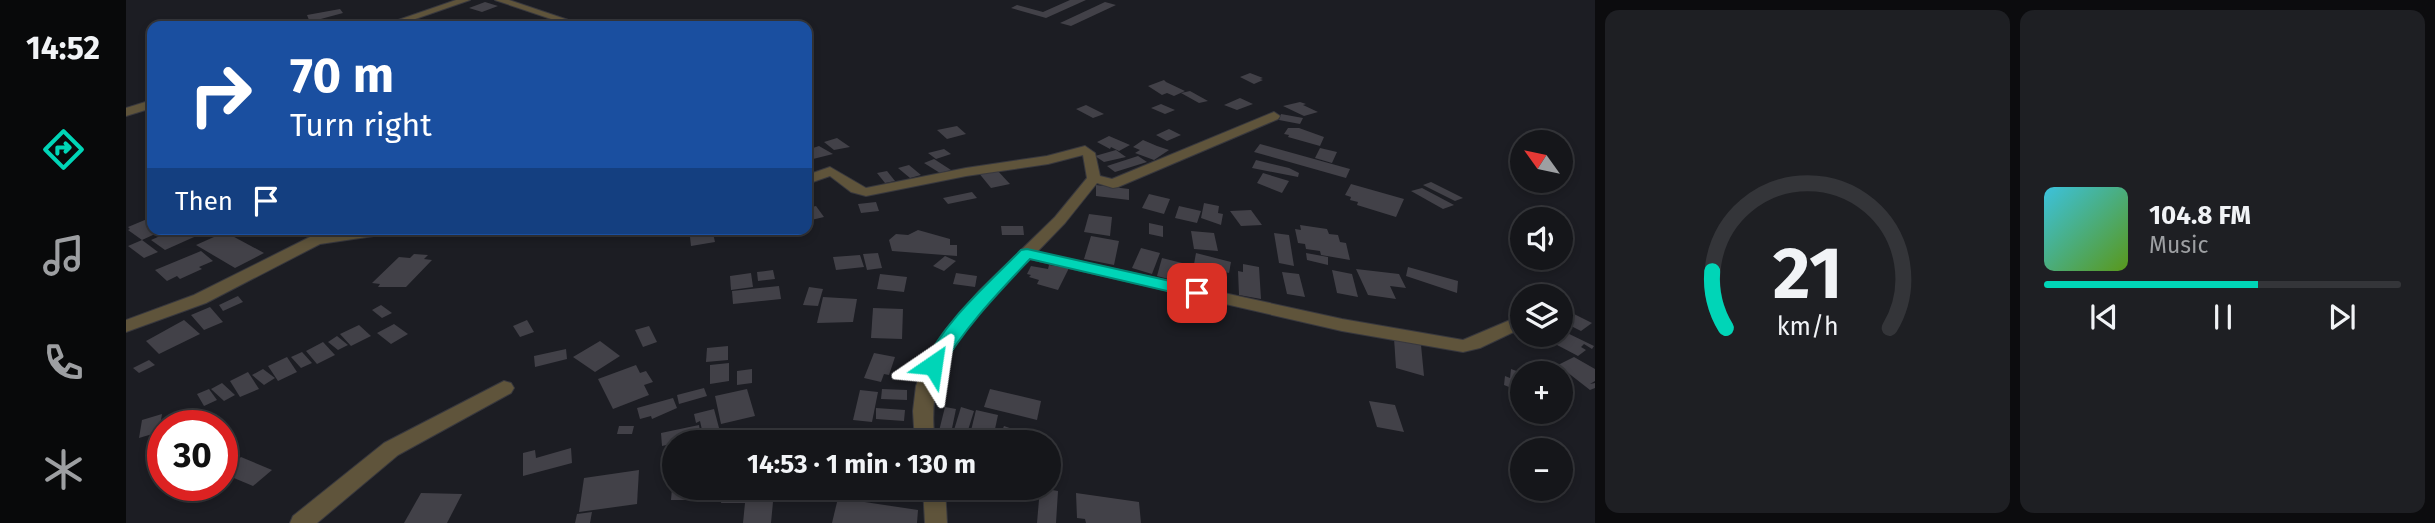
<!DOCTYPE html>
<html lang="en">
<head>
<meta charset="utf-8">
<style>
  body { margin:0; font-family:"Fira Sans",sans-serif; background:#1e1f23; color:#f1f3f6; height:100vh; display:flex; flex-direction:column; font-size:26px; white-space:nowrap }
  * { box-sizing:border-box; margin:0 }
  p { font-size:23px; color:#9d9fa2 }
  .icon { flex:none; width:38px; height:38px; fill:none; stroke:currentColor; stroke-width:2; stroke-linecap:round; stroke-linejoin:round }
  .map { position:relative; flex:1; overflow:hidden }
  .sheet { display:flex; flex-direction:column; gap:10px; padding:10px; background:#0c0c0e; width:840px }
  .sheet>* { flex:none }
  .guide { position:absolute; left:21px; top:21px; width:665px; height:214px; border-radius:14px; box-shadow:0 4px 10px #0003,0 0 0 2px #343539; background:#1a4fa0; color:#fff; overflow:hidden }
  .needle { width:46px; rotate:303deg }
  .controls { position:absolute; left:1384px; top:130px; display:grid; gap:14px }
  .controls a { display:grid; place-items:center; width:63px; height:63px; border-radius:50%; background:#15161a; box-shadow:0 4px 10px #0003,0 0 0 2px #343539; font-size:35px }
  .speed { position:absolute; left:21px; top:410px; display:flex; gap:14px; font-size:35px; font-weight:700; text-align:center }
  .speed>* { display:grid; place-content:center; width:91px; height:91px; border-radius:50%; background:#15161a; box-shadow:0 4px 10px #0003,0 0 0 2px #343539; line-height:1 }
  .speed .limit { border:10px solid #d22; background:#fff; color:#111 }
  .pin { position:absolute; display:grid; place-items:center; width:60px; height:60px; color:#fff; margin:-30px; border-radius:14px; box-shadow:0 4px 10px #0006 }
  .me { position:absolute; width:77px; margin:-38px; rotate:32deg; stroke-linejoin:round; filter:drop-shadow(0 0 5px #0008) }
  .turn { display:flex; align-items:center; gap:24px; height:147px; padding:0 28px; font-size:32px }
  .turn .icon { width:91px; height:91px; stroke-width:2.5 }
  .turn b { display:block; font-size:49px; line-height:60px }
  .then { display:flex; align-items:center; height:66px; padding:0 28px; background:#0003; gap:14px; font-size:26px }
  .sheet .tile { flex:1; display:flex; flex-direction:column; justify-content:center; gap:10px; min-width:0; padding:0 24px; border-radius:14px; background:#1e1f23 }
  .sheet .dial { align-items:center; gap:0 }
  .dial svg { height:182px; overflow:visible; fill:none; stroke:#343539; stroke-width:7; stroke-linecap:round; text-anchor:middle }
  .dial text { fill:#f1f3f6; stroke:none }
  .song { display:flex; align-items:center; gap:21px }
  .cover { width:84px; height:84px; border-radius:10px; background:linear-gradient(135deg,hsl(190 70% 55%),hsl(90 70% 35%)) }
  .played { height:7px; border-radius:4px; background:linear-gradient(90deg,#00d5b7 60%,#343539 60%) }
  .keys { display:flex; justify-content:space-around; direction:ltr }
  .sheet .tiles { flex:1; display:grid; gap:10px; grid-template-columns:repeat(2,1fr) }
  .trip { position:absolute; left:536px; top:430px; width:399px; height:70px; border-radius:35px; background:#15161a; box-shadow:0 4px 10px #0003,0 0 0 2px #343539; font-weight:700; line-height:70px; text-align:center }
  main { display:flex; flex:1; min-height:0 }
  .tab-bar { display:flex; flex-direction:column; width:126px; justify-content:space-around; align-items:center; background:#08090a; color:#9d9fa2 }
  .tab-bar .icon { width:49px; height:49px }
  .tab-bar .current { color:#00d5b7 }
  .tab-bar b { font-size:32px; color:#f1f3f6 }
  .map>svg:first-child { display:block }
  .building { fill:#424148 }
  .lines { fill:none; stroke-linecap:round; stroke-linejoin:round }
  .street-casing { stroke:#38383e; stroke-width:2 }
  .street { fill:#5f543b; fill-rule:evenodd }
  .route { fill:#00d5b7; stroke:#008a77; stroke-width:2 }
</style>
</head>
<body>
<main>
<nav class="tab-bar">
<b>14:52</b>
<svg class="icon current" aria-label="directions" viewBox="0 0 24 24"><path d="M12 3l9 9-9 9-9-9zM9 14v-3h6M13 9l2 2-2 2"/></svg>
<svg class="icon" aria-label="music" viewBox="0 0 24 24"><path d="M9 18V5l10-2v13"/><circle cx="6" cy="18" r="3"/><circle cx="16" cy="16" r="3"/></svg>
<svg class="icon" aria-label="phone" viewBox="0 0 24 24"><path d="M5 4h4l2 5-3 2q2 4 5 5l2-3 5 2v4C11 20 4 13 5 4z"/></svg>
<svg class="icon" aria-label="climate" viewBox="0 0 24 24"><path d="M12 3v18M4 7l16 10M4 17L20 7"/></svg>
</nav>
<div class="map">
<svg width="1469" height="523" viewBox="0 0 1469 523">
  <rect width="100%" height="100%" fill="#1c1d23"/>
  <!-- building -->
  <g class="building">
    <path d="M944,0H960L920,18L885,8L891,5L917,12Z"/>
    <path d="M359,2L372,6L356,12L343,8Z"/>
    <path d="M979,2L990,5L945,26L934,23Z"/>
    <path d="M214,9L217,13L191,20H183L181,15Z"/>
    <path d="M1124,73L1137,78L1134,79L1137,80L1128,84L1114,77Z"/>
    <path d="M1038,80L1040,82L1059,91L1048,96L1041,93L1036,95L1022,86Z"/>
    <path d="M1064,91L1082,101L1073,103L1055,93Z"/>
    <path d="M1114,98L1127,104L1111,110L1098,105Z"/>
    <path d="M1174,102L1180,104L1177,105L1192,112L1178,116L1157,106Z"/>
    <path d="M1035,104L1049,110L1039,114L1025,108Z"/>
    <path d="M960,105L978,114L967,118L950,109Z"/>
    <path d="M1155,114L1177,118L1174,124L1153,120Z"/>
    <path d="M831,126L840,134L821,139L811,130Z"/>
    <path d="M1162,128H1173L1198,137L1194,146L1162,137L1163,135L1158,134Z"/>
    <path d="M1043,129L1055,135L1041,141L1030,135Z"/>
    <path d="M983,136L1004,145L993,151L985,147L984,149L971,142Z"/>
    <path d="M711,138L724,147L708,150L698,142Z"/>
    <path d="M1017,140L1031,146L1043,150L1028,160L1009,153L1014,150L1007,147Z"/>
    <path d="M1134,144L1224,169L1220,178L1128,152Z"/>
    <path d="M693,146L707,154L687,159L681,155V150Z"/>
    <path d="M1194,148L1211,152L1206,163L1189,158Z"/>
    <path d="M818,149L825,154L810,159L802,153Z"/>
    <path d="M990,150L1000,157L978,162L969,156Z"/>
    <path d="M1012,156L1021,162L989,172L981,166Z"/>
    <path d="M808,159L825,170L814,173L798,163Z"/>
    <path d="M1130,160L1163,168L1173,173L1172,177L1126,168Z"/>
    <path d="M783,165L795,175L784,178L772,168Z"/>
    <path d="M870,169L884,184L865,188L852,172Z"/>
    <path d="M761,171L769,181L759,183L751,173Z"/>
    <path d="M1137,173L1163,181L1156,193L1131,183Z"/>
    <path d="M1305,182L1337,198L1329,201L1297,185Z"/>
    <path d="M1225,184L1278,199L1270,217L1231,205L1232,202L1224,200L1225,197L1219,195Z"/>
    <path d="M970,185L1003,189V200L970,196Z"/>
    <path d="M1296,188L1328,205L1317,209L1285,191Z"/>
    <path d="M846,192L851,198L822,204L817,198Z"/>
    <path d="M1023,194L1044,199L1038,214L1016,208Z"/>
    <path d="M750,202L753,211L735,213L732,204Z"/>
    <path d="M1078,203L1093,206L1092,213L1097,214L1095,225L1075,218Z"/>
    <path d="M690,206L698,217L681,221V208Z"/>
    <path d="M1053,206L1075,211L1071,223L1049,218Z"/>
    <path d="M1125,210L1136,225L1115,226L1104,211Z"/>
    <path d="M963,214L986,217L984,236L958,232Z"/>
    <path d="M26,217V229H40L16,240L2,230L4,229L2,227Z"/>
    <path d="M1023,223L1037,226V237L1023,234Z"/>
    <path d="M1174,225L1201,229L1203,234L1212,235L1214,242L1220,243L1224,260L1195,255L1194,251L1180,249L1179,244L1172,243L1169,229L1175,230Z"/>
    <path d="M875,226H897L898,235H876Z"/>
    <path d="M50,229H86L39,250L25,240Z"/>
    <path d="M792,230L824,239V245H831V256L766,251L763,240L770,234L782,235Z"/>
    <path d="M1065,231L1088,233L1092,251L1068,249Z"/>
    <path d="M99,232L138,253L109,268L70,245Z"/>
    <path d="M587,233L589,242L565,246L564,237Z"/>
    <path d="M1148,233L1163,235L1168,266L1153,263Z"/>
    <path d="M965,236L993,241L988,265L958,259Z"/>
    <path d="M16,240L32,252L18,258L2,246Z"/>
    <path d="M1015,248L1034,253L1026,274L1006,268Z"/>
    <path d="M75,251L87,261L73,267L76,269L54,279L51,276L41,281L29,270Z"/>
    <path d="M752,253L756,268L741,270L737,254Z"/>
    <path d="M1070,253L1105,262L1103,273L1068,264Z"/>
    <path d="M1180,253L1202,257V265L1181,260Z"/>
    <path d="M288,254L302,255L298,259L306,260L280,287H252L254,284L246,283L273,257L284,258Z"/>
    <path d="M734,255L738,267L710,270L707,257Z"/>
    <path d="M819,256L830,261L818,271L807,266Z"/>
    <path d="M1036,258L1056,263L1050,281L1031,276Z"/>
    <path d="M1117,264L1133,267L1135,299L1113,295L1112,271L1117,272Z"/>
    <path d="M923,265L943,268L932,290L911,284L913,280L903,277L905,275L901,274L905,266L922,269Z"/>
    <path d="M1282,267L1332,281L1331,293L1280,276Z"/>
    <path d="M1230,269L1273,274L1280,288L1264,286L1270,299L1242,295Z"/>
    <path d="M647,270L649,279L632,281L631,272Z"/>
    <path d="M1206,270L1226,274L1232,297L1211,293Z"/>
    <path d="M1156,272L1173,274L1179,297L1161,294Z"/>
    <path d="M625,273L627,287L605,290L604,276Z"/>
    <path d="M830,273L851,276L849,287L827,284Z"/>
    <path d="M754,274L781,277L778,292L751,289Z"/>
    <path d="M653,286L655,299L607,304L606,291Z"/>
    <path d="M683,287L697,289L692,306L677,305Z"/>
    <path d="M112,296L117,302L97,311L93,305Z"/>
    <path d="M697,297L731,299L727,322L691,323Z"/>
    <path d="M255,305L266,313L256,318L246,310Z"/>
    <path d="M84,307L97,322L78,330L65,315Z"/>
    <path d="M747,308L777,309L776,339L745,338Z"/>
    <path d="M1448,314L1466,323L1455,331L1437,322Z"/>
    <path d="M58,320L74,334L33,354L20,341Z"/>
    <path d="M401,320L408,332L394,337L387,326Z"/>
    <path d="M268,324L282,334L265,344L251,333Z"/>
    <path d="M233,325L245,336L225,346L214,334Z"/>
    <path d="M523,326L531,342L517,347L509,330Z"/>
    <path d="M1435,330L1468,346L1466,349L1458,344L1455,347L1460,350L1452,356L1414,336L1435,334Z"/>
    <path d="M211,336L222,345L212,350L202,342Z"/>
    <path d="M1268,338L1295,345L1298,376L1270,368Z"/>
    <path d="M474,341L494,356L469,372L447,357Z"/>
    <path d="M197,342L209,355L191,364L180,351Z"/>
    <path d="M602,346V360L580,362L581,348Z"/>
    <path d="M440,349L441,359L409,367L408,356Z"/>
    <path d="M176,352L186,363L175,368L165,357Z"/>
    <path d="M748,353L769,357L763,375L758,374L755,382L738,378Z"/>
    <path d="M161,357L171,372L152,381L142,366Z"/>
    <path d="M1448,357L1469,369V381L1464,384L1469,383V388L1464,390L1432,365Z"/>
    <path d="M23,360L29,365L13,373L7,368Z"/>
    <path d="M603,363V381L584,384V365Z"/>
    <path d="M510,365L514,373L520,371L527,382L518,385L523,395L487,409L472,379Z"/>
    <path d="M137,369L149,378L138,385L126,375Z"/>
    <path d="M626,369V383L611,385V371Z"/>
    <path d="M1385,369L1396,373V397L1388,394V389L1378,385L1379,376L1384,378Z"/>
    <path d="M122,372L133,389L114,397L104,381Z"/>
    <path d="M96,383L109,395L98,401L85,389Z"/>
    <path d="M578,388L581,396L553,404L551,395Z"/>
    <path d="M83,389L91,400L78,406L71,394Z"/>
    <path d="M621,389L629,416L595,424L589,396Z"/>
    <path d="M756,389L781,390V400L755,399Z"/>
    <path d="M864,389L915,401L911,420L858,407Z"/>
    <path d="M734,390L752,392L746,422L727,420Z"/>
    <path d="M547,398L551,408L526,419L525,416L514,419L511,408Z"/>
    <path d="M1243,401L1269,405L1278,432L1251,427Z"/>
    <path d="M819,407L830,409L823,443H810Z"/>
    <path d="M835,407L848,411L838,443H824Z"/>
    <path d="M750,408L779,410L778,421L750,419Z"/>
    <path d="M588,409L597,443H569L578,439L574,421L570,423L568,414Z"/>
    <path d="M850,410L872,415L866,443H842Z"/>
    <path d="M36,414L33,432L13,438L16,420Z"/>
    <path d="M573,425L575,437L536,446L535,433Z"/>
    <path d="M493,426H508L506,434H491Z"/>
    <path d="M878,426L912,438L910,443H871Z"/>
    <path d="M730,430L783,432V443H729Z"/>
    <path d="M699,433L700,443H663V436Z"/>
    <path d="M445,448L446,463L397,476V453L409,450L410,458Z"/>
    <path d="M115,457L146,470L127,486L96,473Z"/>
    <path d="M513,470L511,504L453,512L458,478Z"/>
    <path d="M546,488H575L573,500H545Z"/>
    <path d="M597,488H642L640,502H647L645,523H617L619,503H595Z"/>
    <path d="M675,488H731V497L719,498L718,492L675,496Z"/>
    <path d="M914,488L932,491L930,523H911Z"/>
    <path d="M295,493L336,494L321,523H278Z"/>
    <path d="M950,493L1013,502L1015,523H960L959,519L951,518Z"/>
    <path d="M712,498L792,510L791,523H706Z"/>
    <path d="M466,512L464,523H449L451,514Z"/>
  </g>
  <g class="lines">
    <defs>
      <g id="street">
        <path d="M330,0H344L269,26H255Z"/>
        <path d="M369,0H383L460,26H446Z"/>
        <path d="M26,100V108L0,116V108Z"/>
        <path d="M1148,112L1154,116L1152,119L992,187L987,188L971,183L939,223L911,252L1216,319L1337,340L1396,315V328L1354,348L1337,352L1216,331L904,259C847,315 797,356 809,443H789L787,411L790,386L800,358L817,333L853,291L929,217L961,178L957,155L922,164L840,176L740,196L725,192L704,176L681,184V175L704,167L740,188L840,168L921,156L959,146L969,153L974,176L986,179Z"/>
        <path d="M221,229H392L385,233L261,234L194,244L80,303L0,332V320L68,295L184,237Z"/>
        <path d="M378,381L385,383L388,388L385,393L272,455L191,523H164L167,516L258,443Z"/>
        <path d="M797,488H819L821,523H799Z"/>
      </g>
    </defs>
    <!-- street casing -->
    <use href="#street" class="street-casing"/>
    <!-- street -->
    <use href="#street" class="street"/>
  </g>
  <!-- route -->
  <path class="route" d="M901,249L1071,287L1079,293L1071,298L904,259C871,294 838,328 814,370H801L798,365C819,320 861,285 895,250Z"/>
</svg>
<div class="controls">
<a><svg class="needle" viewBox="-14 -14 28 28"><path d="M0-13l5 13h-10z" fill="#e53935"/><path d="M0 13l5-13h-10z" fill="#9d9fa2"/></svg></a>
<a><svg class="icon" aria-label="sound" viewBox="0 0 24 24"><path d="M4 9h4l5-4v14l-5-4H4zM17 9q2 3 0 6"/></svg></a>
<a><svg class="icon" aria-label="layers" viewBox="0 0 24 24"><path d="M12 4l9 5-9 5-9-5zM3 14l9 5 9-5"/></svg></a>
<a>+</a>
<a>−</a>
</div>
<div class="speed"><div class="limit">30</div></div>
<div class="pin" style="left:1071px;top:293px;background:#d93025"><svg class="icon" aria-label="arrive" viewBox="0 0 24 24"><path d="M6 21V4h12l-3 4 3 4H6"/></svg></div>
<svg class="me" style="left:807px;top:365px" viewBox="-20 -20 40 40"><path d="M0-17L14 15 0 8-14 15z" fill="#00d5b7" stroke="#fff" stroke-width="4"/></svg>
<div class="trip">14:53 · 1 min · 130 m</div>
<div class="guide">
<div class="turn"><svg class="icon" aria-label="right" viewBox="0 0 24 24"><path d="M7 20v-9h11M14 6l5 5-5 5"/></svg><div><b>70 m</b>Turn right</div></div>
<div class="then">Then<svg class="icon" aria-label="arrive" viewBox="0 0 24 24"><path d="M6 21V4h12l-3 4 3 4H6"/></svg></div>
</div>
</div>
<section class="sheet">
<div class="tiles">
<div class="tile dial"><svg viewBox="0 0 100 80">
<path d="M14 69A42 42 0 1 1 86 69"/>
<path d="M14 69A42 42 0 0 1 8 44" stroke="#00d5b7"/>
<text x="50" y="56" font-size="32" font-weight="700">21</text>
<text x="50" y="72" font-size="11">km/h</text>
</svg></div>
<div class="tile">
<div class="song"><i class="cover"></i><div><b>104.8 FM</b><p>Music</p></div></div>
<div class="played"></div>
<div class="keys"><svg class="icon" aria-label="previous" viewBox="0 0 24 24"><path d="M18 5L8 12l10 7zM5 5v14"/></svg><svg class="icon" aria-label="pause" viewBox="0 0 24 24"><path d="M8 5v14M16 5v14"/></svg><svg class="icon" aria-label="next" viewBox="0 0 24 24"><path d="M6 5l10 7-10 7zM19 5v14"/></svg></div>
</div>
</div>
</section>
</main>
</body>
</html>
